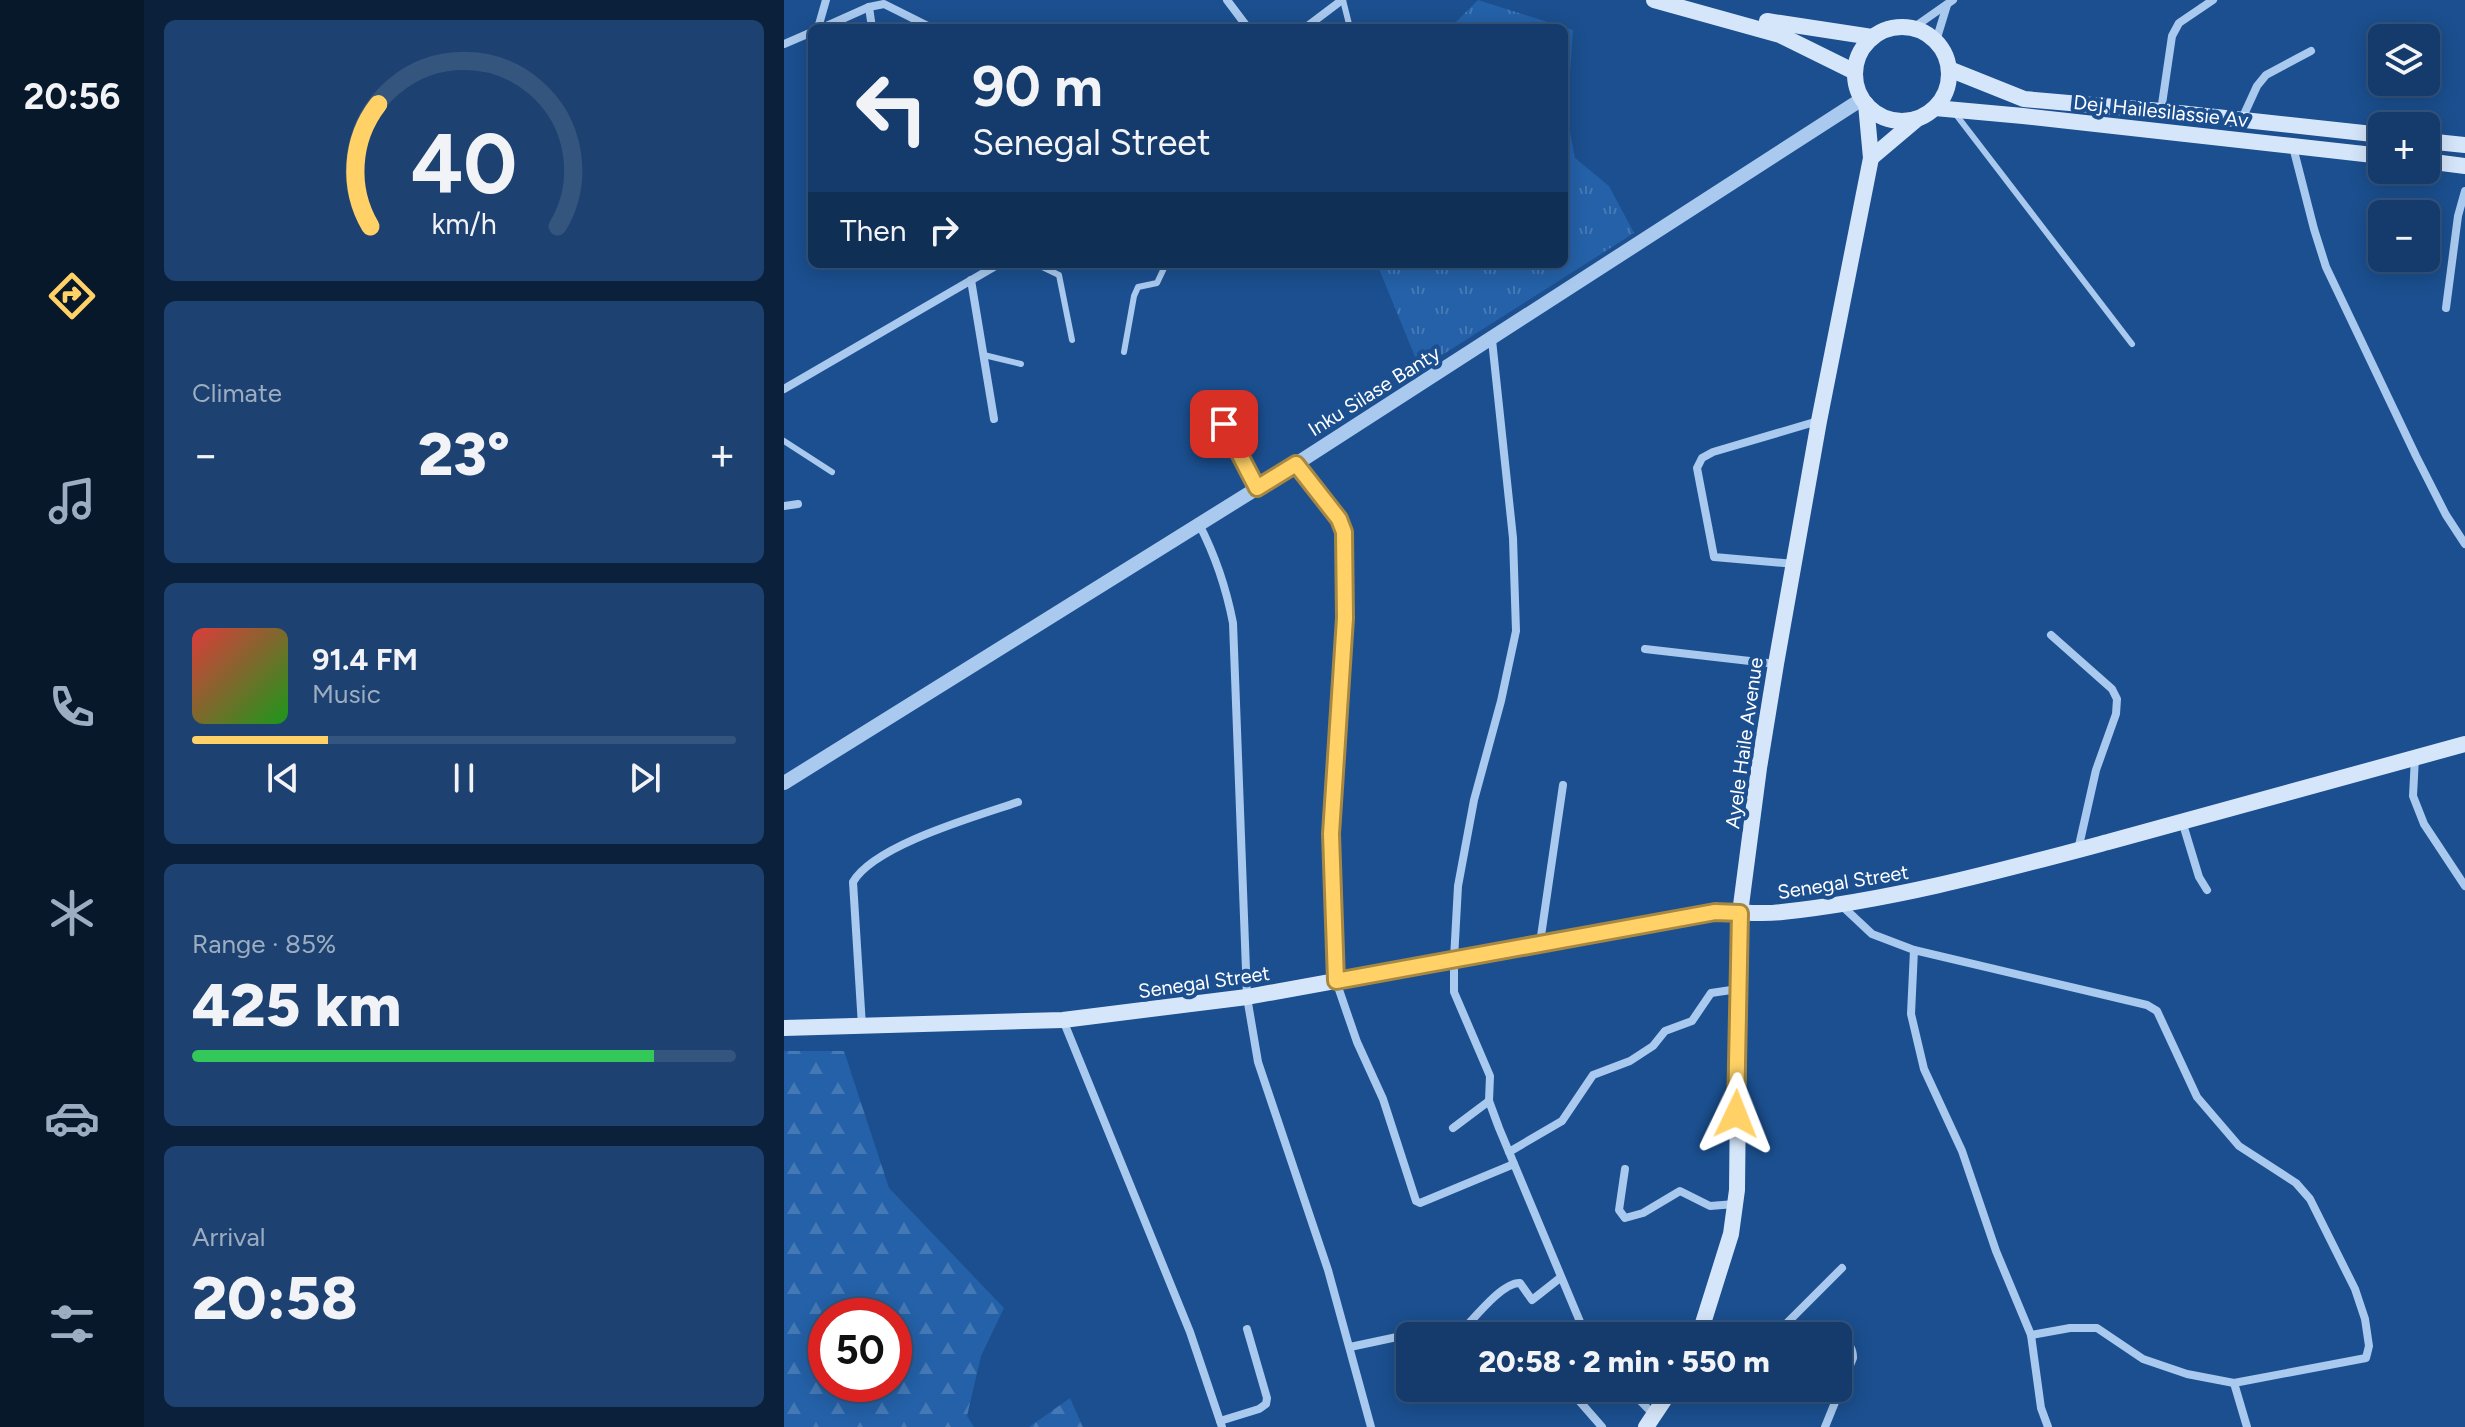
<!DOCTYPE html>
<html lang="en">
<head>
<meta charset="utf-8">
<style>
  body { margin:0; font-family:Figtree,sans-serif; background:#1d4271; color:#f1f3f6; height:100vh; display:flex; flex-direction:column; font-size:30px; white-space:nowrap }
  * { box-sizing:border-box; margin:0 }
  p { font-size:26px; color:#9dadc1 }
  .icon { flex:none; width:44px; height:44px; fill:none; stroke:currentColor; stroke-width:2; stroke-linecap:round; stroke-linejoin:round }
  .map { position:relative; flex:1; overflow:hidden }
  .panel { display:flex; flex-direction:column; gap:20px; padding:20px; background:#0b203b; width:640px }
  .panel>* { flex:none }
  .top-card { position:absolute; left:24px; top:24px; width:760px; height:244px; border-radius:12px; box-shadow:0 4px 20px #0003,0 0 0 2px #33557e; background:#143b6b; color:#f1f3f6; overflow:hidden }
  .buttons { position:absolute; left:1584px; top:24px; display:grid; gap:16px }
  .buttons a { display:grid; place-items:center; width:72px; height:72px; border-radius:12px; background:#143b6b; box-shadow:0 4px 20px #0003,0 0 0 2px #33557e; font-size:40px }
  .speed { position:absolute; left:24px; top:1298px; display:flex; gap:16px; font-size:40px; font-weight:700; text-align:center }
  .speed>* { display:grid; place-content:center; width:104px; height:104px; border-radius:50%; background:#143b6b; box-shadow:0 4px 20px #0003,0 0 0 2px #33557e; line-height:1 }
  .speed .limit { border:12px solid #d22; background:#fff; color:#111 }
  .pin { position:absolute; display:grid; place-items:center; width:68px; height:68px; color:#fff; margin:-34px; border-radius:16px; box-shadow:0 4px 12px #0006 }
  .me { position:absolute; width:88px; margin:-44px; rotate:2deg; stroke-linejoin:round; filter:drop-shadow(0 0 6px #0008) }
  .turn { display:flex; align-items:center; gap:28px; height:168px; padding:0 32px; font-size:36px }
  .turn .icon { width:104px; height:104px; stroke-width:2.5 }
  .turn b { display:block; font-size:56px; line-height:68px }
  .then { display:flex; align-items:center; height:76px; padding:0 32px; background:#0003; gap:16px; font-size:30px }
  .big { font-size:60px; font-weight:800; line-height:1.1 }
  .panel .card { flex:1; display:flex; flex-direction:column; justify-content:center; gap:12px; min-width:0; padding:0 28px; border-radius:12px; background:#1d4271 }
  .panel .dial { align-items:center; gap:0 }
  .dial svg { height:208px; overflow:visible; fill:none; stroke:#33557e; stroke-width:7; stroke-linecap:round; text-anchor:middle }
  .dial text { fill:#f1f3f6; stroke:none }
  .song { display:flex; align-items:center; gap:24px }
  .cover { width:96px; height:96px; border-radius:12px; background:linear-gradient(135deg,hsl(0 70% 55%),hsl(120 70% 35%)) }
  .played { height:8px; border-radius:4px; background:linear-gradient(90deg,#ffd166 25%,#33557e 25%) }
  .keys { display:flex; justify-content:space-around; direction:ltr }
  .heat { display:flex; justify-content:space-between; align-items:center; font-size:44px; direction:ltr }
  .charge { height:12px; border-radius:6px; background:linear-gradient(90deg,#34c759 85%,#33557e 0) }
  .trip { position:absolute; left:612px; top:1322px; width:456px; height:80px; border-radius:12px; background:#143b6b; box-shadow:0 4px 20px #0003,0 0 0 2px #33557e; font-weight:800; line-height:80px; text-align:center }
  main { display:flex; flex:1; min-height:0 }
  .menu { display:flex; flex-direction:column; width:144px; justify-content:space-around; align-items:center; background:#08182b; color:#9dadc1 }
  .menu .icon { width:56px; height:56px }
  .menu .current { color:#ffd166 }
  .menu b { font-size:36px; color:#f1f3f6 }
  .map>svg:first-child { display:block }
  .forest { fill:url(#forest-firs); fill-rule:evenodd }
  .park { fill:url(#park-tufts) }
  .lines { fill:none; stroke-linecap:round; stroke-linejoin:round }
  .service { stroke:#a9c9ee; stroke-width:6 }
  .minor { stroke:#a9c9ee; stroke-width:8 }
  .tertiary { stroke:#a9c9ee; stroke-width:14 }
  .secondary { stroke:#d6e6fa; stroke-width:16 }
  .route-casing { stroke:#a68842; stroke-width:20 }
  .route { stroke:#ffd166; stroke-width:14 }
  .labels { text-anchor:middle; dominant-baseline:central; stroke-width:8; stroke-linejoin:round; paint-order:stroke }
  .street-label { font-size:20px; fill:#fff; stroke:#1b4f8f }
</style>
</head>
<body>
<main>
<nav class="menu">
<b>20:56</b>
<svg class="icon current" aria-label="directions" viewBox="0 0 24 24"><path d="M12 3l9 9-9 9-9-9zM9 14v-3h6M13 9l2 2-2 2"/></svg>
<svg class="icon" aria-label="music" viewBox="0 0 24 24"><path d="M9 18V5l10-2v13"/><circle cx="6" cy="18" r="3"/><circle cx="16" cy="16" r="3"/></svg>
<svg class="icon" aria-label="phone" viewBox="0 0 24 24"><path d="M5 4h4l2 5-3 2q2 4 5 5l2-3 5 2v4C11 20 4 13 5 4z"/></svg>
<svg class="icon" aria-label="climate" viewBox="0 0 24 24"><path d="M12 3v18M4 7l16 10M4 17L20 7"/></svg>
<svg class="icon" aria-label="car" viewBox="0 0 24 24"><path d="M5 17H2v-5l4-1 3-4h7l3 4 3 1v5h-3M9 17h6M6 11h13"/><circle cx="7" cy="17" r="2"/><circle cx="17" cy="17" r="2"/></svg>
<svg class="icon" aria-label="filters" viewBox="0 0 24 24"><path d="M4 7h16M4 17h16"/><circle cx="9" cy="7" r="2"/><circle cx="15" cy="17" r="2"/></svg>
</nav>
<section class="panel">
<div class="card dial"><svg viewBox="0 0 100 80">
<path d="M14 69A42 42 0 1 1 86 69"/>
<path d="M14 69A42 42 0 0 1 17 22" stroke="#ffd166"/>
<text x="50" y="56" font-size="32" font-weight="700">40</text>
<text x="50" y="72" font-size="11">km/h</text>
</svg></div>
<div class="card"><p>Climate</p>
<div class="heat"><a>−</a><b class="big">23°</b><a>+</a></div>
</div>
<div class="card">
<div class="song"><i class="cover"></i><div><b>91.4 FM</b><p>Music</p></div></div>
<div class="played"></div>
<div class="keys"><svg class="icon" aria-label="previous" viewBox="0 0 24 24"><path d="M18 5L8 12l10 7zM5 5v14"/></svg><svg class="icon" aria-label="pause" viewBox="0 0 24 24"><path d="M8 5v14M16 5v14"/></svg><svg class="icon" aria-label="next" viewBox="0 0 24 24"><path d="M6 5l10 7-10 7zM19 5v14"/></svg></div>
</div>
<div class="card"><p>Range · 85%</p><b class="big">425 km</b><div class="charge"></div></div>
<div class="card"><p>Arrival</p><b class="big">20:58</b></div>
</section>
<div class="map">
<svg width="1681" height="1427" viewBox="0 0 1681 1427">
  <defs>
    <pattern id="forest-firs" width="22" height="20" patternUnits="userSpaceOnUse" patternTransform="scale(2)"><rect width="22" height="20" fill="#2461a8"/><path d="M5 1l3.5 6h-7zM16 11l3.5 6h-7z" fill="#4579b5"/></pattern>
    <pattern id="park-tufts" width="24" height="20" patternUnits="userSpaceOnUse" patternTransform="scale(2)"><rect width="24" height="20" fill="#2461a8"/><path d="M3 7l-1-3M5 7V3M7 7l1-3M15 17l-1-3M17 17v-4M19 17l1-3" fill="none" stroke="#4579b5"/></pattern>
  </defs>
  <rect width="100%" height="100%" fill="#1b4f8f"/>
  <!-- forest -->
  <g class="forest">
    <path d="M0,1051H60L105,1188L220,1308L197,1356L183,1416L190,1427H0ZM42,1316H110V1384H42Z"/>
    <path d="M286,1398L299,1427H245Z"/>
  </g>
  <!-- park -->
  <path class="park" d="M694,0L789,30L783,117L791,158L825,186L850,233L636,369L593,264H780V28H666Z"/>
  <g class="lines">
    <!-- service -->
    <g class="service">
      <path d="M559,0L566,28"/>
      <path d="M1170,112L1348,344"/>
      <path d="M252,264L275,275L288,340"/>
      <path d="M340,352L350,296L354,287L373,283L382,264"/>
      <path d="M200,355L237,364"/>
      <path d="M0,441L48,472"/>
    </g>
    <!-- minor -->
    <g class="minor">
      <path d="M443,0L464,28"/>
      <path d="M85,7L88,28"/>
      <path d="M34,28L42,0"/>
      <path d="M38,28L85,7L100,4L148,28"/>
      <path d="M521,28L558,0"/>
      <path d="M1129,28L1169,0"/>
      <path d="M1152,41L1163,5"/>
      <path d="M0,44L28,32"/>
      <path d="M1377,111L1388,36L1395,23L1429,0"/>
      <path d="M1457,121L1473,86L1482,75L1527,51"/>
      <path d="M1509,147L1530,229L1542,267L1632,456L1662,515L1681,544"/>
      <path d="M187,280L210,419"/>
      <path d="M1662,308L1674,216L1681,191"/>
      <path d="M708,340L729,538L732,631L717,701L690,800L674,886L670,959V992L706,1076L705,1101L715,1128L802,1336"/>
      <path d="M0,389L215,264"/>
      <path d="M429,403L473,488"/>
      <path d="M512,464L555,519L560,532L561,618L547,808L546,861L552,981L573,1042L599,1099L632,1201L636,1203L730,1164"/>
      <path d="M0,506L14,504"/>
      <path d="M415,524C432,557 442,587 449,623L463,997L474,1062L544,1270L587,1427"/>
      <path d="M1011,564L930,557L913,468L918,458L929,452L1034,421"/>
      <path d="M1267,635L1328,689L1333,699L1332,714L1312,770L1294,850"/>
      <path d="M861,649L992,664"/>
      <path d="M1631,757L1629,796L1640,824L1681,886"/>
      <path d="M1398,821L1415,877L1423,890"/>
      <path d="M1056,904L1088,934L1130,950L1127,1014L1140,1069L1178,1151L1212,1251L1247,1335L1257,1408L1264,1427"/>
      <path d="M756,943L779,785"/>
      <path d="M1130,950L1363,1005L1373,1011L1413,1097L1455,1146L1512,1183L1526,1199L1571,1289L1581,1319L1585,1346L1582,1358L1450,1383L1463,1427"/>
      <path d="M279,1020L406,1332L438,1427"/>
      <path d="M78,1026L69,882C90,845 193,816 234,802"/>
      <path d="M669,1128L705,1101"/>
      <path d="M725,1152L778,1121L809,1075L846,1061L869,1046L881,1031L908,1021L927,993L954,989"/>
      <path d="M841,1169L835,1210L841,1218L859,1213L896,1191L926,1206L951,1204"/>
      <path d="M919,1326L1050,1336"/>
      <path d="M995,1331L1058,1268"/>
      <path d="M1247,1335L1286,1328H1313L1359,1359L1403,1374L1450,1383"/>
      <path d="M673,1336C687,1323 717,1282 736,1283L748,1300L776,1278"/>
      <path d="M566,1347L613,1337L626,1339"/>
      <path d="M784,1388L818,1427"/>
      <path d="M844,1388L870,1415"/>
      <path d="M436,1421L475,1409L482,1404L483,1398L463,1329"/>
      <path d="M1041,1427L1069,1358C1069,1347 1064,1342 1054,1337"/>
    </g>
    <!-- tertiary -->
    <path class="tertiary" d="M0,783L512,464L1078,99"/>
    <!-- secondary -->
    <g class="secondary">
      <path d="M870,0L996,35L1071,72"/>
      <path d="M983,21L1088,37"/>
      <circle cx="1118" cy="74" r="47"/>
      <path d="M1165,69L1240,99L1377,111L1598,135"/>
      <path d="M1151,108L1239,116L1598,156"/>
      <path d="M1642,141L1681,145"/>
      <path d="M1087,158L1132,120"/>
      <path d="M1642,161L1681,166"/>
      <path d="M0,1028L279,1020L463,997L931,912C953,911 975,915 998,912C1110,900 1215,871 1324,842C1443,809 1562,776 1681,744"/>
      <path d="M915,1336L947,1234L953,1190L956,913L975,768L992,664L1035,421L1087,158L1082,104"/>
      <path d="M862,1427L888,1388"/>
    </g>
  </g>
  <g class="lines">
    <defs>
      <path id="route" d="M440,424L473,488L512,464L555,519L560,532L561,618L547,834L552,981L931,912L956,913L952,1114"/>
    </defs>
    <!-- route casing -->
    <use href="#route" class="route-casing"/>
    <!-- route -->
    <use href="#route" class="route"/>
  </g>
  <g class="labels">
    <!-- street labels -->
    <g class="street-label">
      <text transform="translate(1377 111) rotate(6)">Dej. Hailesilassie Av</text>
      <text transform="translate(590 391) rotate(-32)">Inku Silase Banty</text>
      <text transform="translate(960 743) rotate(-82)">Ayele Haile Avenue</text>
      <text transform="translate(1059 882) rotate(-9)">Senegal Street</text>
      <text transform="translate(420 982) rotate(-8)">Senegal Street</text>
    </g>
  </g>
</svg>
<div class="buttons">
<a><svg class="icon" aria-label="layers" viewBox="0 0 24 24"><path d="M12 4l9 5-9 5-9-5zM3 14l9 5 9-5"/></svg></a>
<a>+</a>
<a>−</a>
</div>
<div class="speed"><div class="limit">50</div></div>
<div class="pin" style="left:440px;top:424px;background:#d93025"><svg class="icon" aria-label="arrive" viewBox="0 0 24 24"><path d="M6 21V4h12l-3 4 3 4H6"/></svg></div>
<svg class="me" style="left:952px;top:1114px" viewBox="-20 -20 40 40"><path d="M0-17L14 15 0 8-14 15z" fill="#ffd166" stroke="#fff" stroke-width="4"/></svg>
<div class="trip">20:58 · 2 min · 550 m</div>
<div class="top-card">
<div class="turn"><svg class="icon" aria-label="left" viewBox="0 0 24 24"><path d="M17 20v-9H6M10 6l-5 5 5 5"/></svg><div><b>90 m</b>Senegal Street</div></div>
<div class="then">Then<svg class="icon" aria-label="right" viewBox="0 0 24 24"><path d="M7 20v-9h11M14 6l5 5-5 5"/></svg></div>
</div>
</div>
</main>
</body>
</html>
